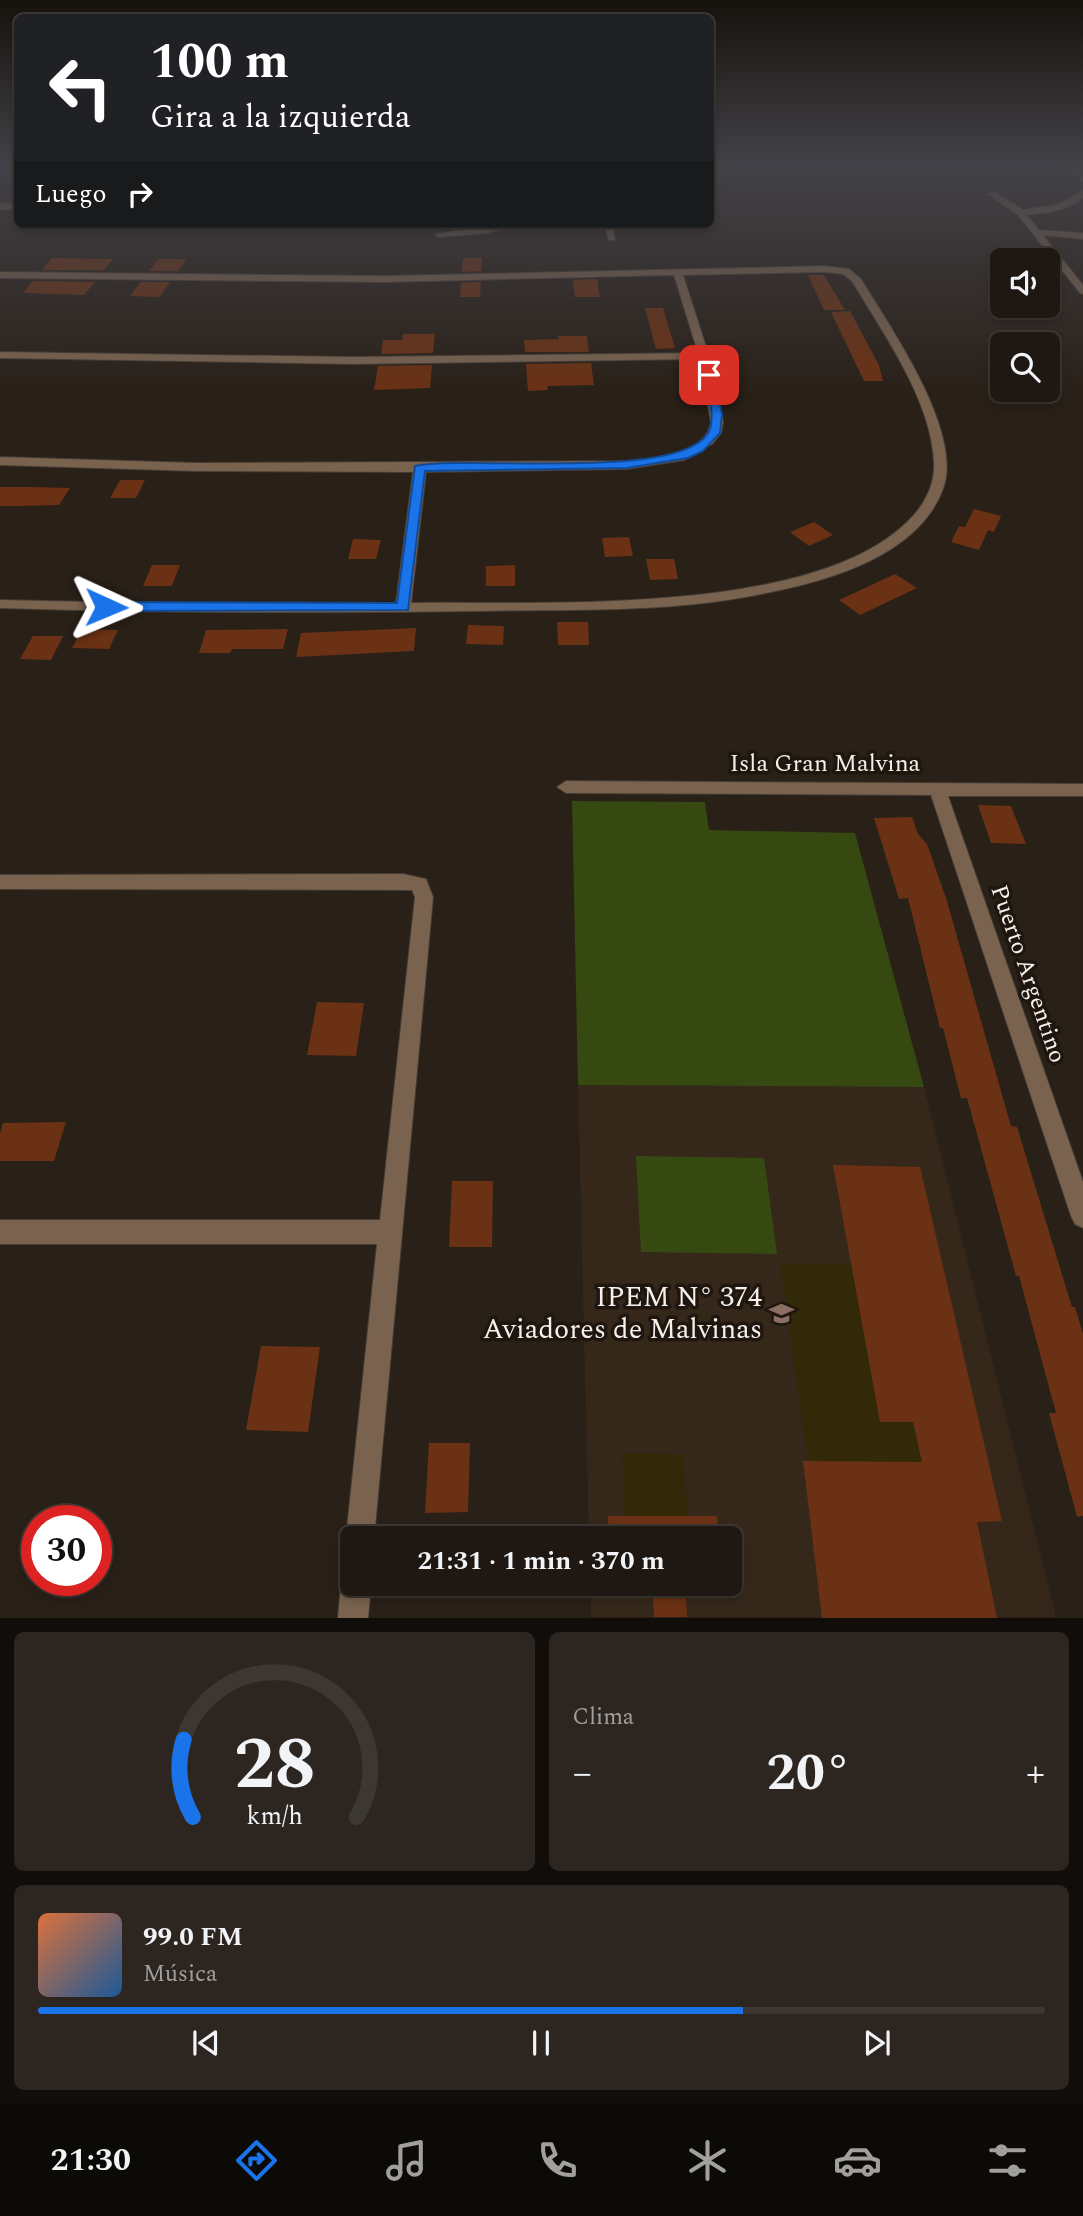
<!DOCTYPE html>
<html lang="es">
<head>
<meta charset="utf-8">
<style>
  body { margin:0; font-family:Spectral,serif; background:#2c2520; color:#f1f3f6; height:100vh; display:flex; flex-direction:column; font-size:26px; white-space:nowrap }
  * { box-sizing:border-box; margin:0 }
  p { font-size:23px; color:#a1a09f }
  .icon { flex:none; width:38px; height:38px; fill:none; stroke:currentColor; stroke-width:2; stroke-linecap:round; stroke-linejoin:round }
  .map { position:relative; height:1618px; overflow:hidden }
  .sheet { display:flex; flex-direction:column; gap:14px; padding:14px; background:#110d0a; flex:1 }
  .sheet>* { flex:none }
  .banner { position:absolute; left:14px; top:14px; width:700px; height:214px; border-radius:10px; box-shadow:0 4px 10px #0003,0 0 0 2px #3c3732; background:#202124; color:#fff; overflow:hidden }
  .controls { position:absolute; left:990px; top:248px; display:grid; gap:14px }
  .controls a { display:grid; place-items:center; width:70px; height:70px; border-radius:10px; background:#1f1812; box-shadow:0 4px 10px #0003,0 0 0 2px #3c3732; font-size:35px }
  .speed { position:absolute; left:21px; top:1505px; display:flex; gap:14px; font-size:35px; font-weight:700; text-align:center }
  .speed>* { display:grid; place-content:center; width:91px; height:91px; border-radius:50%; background:#1f1812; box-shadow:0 4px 10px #0003,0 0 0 2px #3c3732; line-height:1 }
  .speed .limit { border:10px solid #d22; background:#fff; color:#111 }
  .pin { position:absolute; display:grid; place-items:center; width:60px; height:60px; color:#fff; margin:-30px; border-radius:14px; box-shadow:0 4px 10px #0006 }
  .me { position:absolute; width:77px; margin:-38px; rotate:91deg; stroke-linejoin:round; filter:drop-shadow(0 0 5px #0008) }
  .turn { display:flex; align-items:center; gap:24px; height:147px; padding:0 21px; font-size:32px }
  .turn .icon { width:91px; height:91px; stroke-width:2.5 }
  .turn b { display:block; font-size:49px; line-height:60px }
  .then { display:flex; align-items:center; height:66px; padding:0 21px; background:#0003; gap:14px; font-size:26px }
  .big { font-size:52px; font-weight:700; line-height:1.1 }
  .sheet .card { flex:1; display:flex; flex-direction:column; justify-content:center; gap:10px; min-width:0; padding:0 24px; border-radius:10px; background:#2c2520 }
  .sheet .dial { align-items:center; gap:0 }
  .dial svg { height:182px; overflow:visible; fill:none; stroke:#3c3732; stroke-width:7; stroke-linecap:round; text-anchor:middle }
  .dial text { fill:#f1f3f6; stroke:none }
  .song { display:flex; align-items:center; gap:21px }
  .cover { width:84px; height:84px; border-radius:10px; background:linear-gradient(135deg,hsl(20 70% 55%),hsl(210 70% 35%)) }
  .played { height:7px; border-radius:4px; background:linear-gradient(90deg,#1a73e8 70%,#3c3732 70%) }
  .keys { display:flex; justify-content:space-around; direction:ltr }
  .heat { display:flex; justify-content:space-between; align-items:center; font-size:38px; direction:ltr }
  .sheet .tiles { flex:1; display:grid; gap:14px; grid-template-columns:1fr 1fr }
  .card:last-child { grid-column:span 2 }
  .trip { position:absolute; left:340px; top:1526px; width:402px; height:70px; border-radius:10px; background:#1f1812; box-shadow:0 4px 10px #0003,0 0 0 2px #3c3732; font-weight:700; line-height:70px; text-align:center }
  .tabs { display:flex; height:112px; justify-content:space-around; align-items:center; background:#0c0a07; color:#a1a09f }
  .tabs .icon { width:49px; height:49px }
  .tabs .on { color:#1a73e8 }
  .tabs b { font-size:32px; color:#f1f3f6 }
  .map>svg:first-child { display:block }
  .built { fill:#35281b }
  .green { fill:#364910 }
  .sand { fill:#312908 }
  .building { fill:#6a3114 }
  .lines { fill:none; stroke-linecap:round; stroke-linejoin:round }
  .minor-casing { stroke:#463d35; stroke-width:2 }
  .minor { fill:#79634f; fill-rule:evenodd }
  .route { fill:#1a73e8; stroke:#114b97; stroke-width:2 }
  .labels { text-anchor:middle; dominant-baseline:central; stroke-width:7; stroke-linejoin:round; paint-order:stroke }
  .street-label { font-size:24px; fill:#f6efea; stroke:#1f170f }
  .near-poi-label { font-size:28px; fill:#f6efea; stroke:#1f170f; text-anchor:end }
</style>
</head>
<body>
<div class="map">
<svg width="1083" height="1618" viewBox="0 0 1083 1618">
  <rect width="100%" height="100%" fill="#292018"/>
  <!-- built -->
  <path class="built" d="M578,1085L924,1087L1056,1617H591V1584H730V1538H589Z"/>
  <!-- green -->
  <g class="green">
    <path d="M572,801L705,802L709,830L855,833L924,1087L578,1085Z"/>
    <path d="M636,1156L764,1158L777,1254L641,1252Z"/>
  </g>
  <!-- sand -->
  <g class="sand">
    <path d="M780,1264L885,1265L880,1422H913L922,1462L808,1461Z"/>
    <path d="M622,1453L683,1454L688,1517H625Z"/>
  </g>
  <!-- building -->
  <g class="building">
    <path d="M52,258L113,259L104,270H42Z"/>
    <path d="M463,258H482L481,271L462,272Z"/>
    <path d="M158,259H186L178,271H149Z"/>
    <path d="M808,275H824L845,310H824Z"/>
    <path d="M597,279L600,297H575L573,280Z"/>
    <path d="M33,281L95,282L84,295L23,293Z"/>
    <path d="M141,282H170L160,297L130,296Z"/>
    <path d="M481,282L480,297H460L461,283Z"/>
    <path d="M645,308H663L675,348L656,349Z"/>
    <path d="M850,311L879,365L883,381H864L831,312Z"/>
    <path d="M403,334H435L433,353L381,354L383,340H402Z"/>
    <path d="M558,336H587L589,352H525L524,340L559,339Z"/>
    <path d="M591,363L594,385L547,386L548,390L528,391L526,364Z"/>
    <path d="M432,365L430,388L374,390L378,366Z"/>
    <path d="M120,480H145L136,498H110Z"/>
    <path d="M0,487H29L70,488L59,505L17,506H0Z"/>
    <path d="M974,509L1001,516L994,532L988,530L979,550L951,542L959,526L965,527Z"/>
    <path d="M814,522L833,535L809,546L790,532Z"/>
    <path d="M629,537L633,556L605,557L602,538Z"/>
    <path d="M353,539L381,540L376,559H348Z"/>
    <path d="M646,559H674L678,579L650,580Z"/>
    <path d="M152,565H180L172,586H143Z"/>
    <path d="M515,565V586H486V566Z"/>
    <path d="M895,574L917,588L860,615L839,600Z"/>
    <path d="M557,622H588L589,645H558Z"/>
    <path d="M468,625L504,626L503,645L466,644Z"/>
    <path d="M416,628L414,651L296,657L301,633Z"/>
    <path d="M82,629L118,630L109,649L72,648Z"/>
    <path d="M288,629L283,649H232L230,653H199L206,630Z"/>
    <path d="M33,636H63L51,660L20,659Z"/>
    <path d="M978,805L1011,806L1026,844L991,843Z"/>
    <path d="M912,817L918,834L927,844L946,898L1011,1126L1017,1127L1072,1307H1075L1083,1334V1516L1077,1517L1049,1413H1056L1019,1276H1016L967,1098H961L943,1028H940L908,898L899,899L874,818Z"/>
    <path d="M317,1002L364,1003L356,1056L307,1055Z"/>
    <path d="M66,1122L54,1161H0V1133L3,1123Z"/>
    <path d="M833,1165L920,1167L1002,1521L977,1522L997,1618H822L803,1461L922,1462L913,1422H880Z"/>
    <path d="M452,1181H493L492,1247H449Z"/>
    <path d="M261,1346L320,1347L308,1432L246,1430Z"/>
    <path d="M429,1443H470L468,1512L425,1513Z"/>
    <path d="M608,1516H717L719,1538H609Z"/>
    <path d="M652,1584H685L687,1617H654Z"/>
  </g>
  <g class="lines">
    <defs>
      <g id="minor">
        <path d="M1069,167H1077L1083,175V182Z"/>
        <path d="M1083,190V198C1067,211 1047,213 1027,215L1039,230L1083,233V239L1043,235L1083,285V294L1080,293L1018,215L988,194L995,192L1023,210L1059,204Z"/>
        <path d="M0,203L18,204V210L0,209Z"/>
        <path d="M504,224H522L487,233L439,237L435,234Z"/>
        <path d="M604,224H612L615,240H609Z"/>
        <path d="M825,266L849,269L861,279C890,327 964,432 943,489C918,556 828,581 766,593C673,613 576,609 481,611C321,613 160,613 0,608V600L186,604L396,603L413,472L196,471L0,465V457L196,463L627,461C655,457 705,457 711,422L699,359L352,364L0,358V352L352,357L698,353L674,275L385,282L0,278V272L385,276ZM825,272L843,274L852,281C883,333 932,401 934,463C935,483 926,502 913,516C821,618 541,601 411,603L426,472L627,469L684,460L712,444L721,433L723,422L709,356L683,275Z"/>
        <path d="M566,781L1083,784V796H948L1083,1182V1228L1075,1224L1071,1216L931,795L566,793L557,787Z"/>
        <path d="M403,874L426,879L433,897L374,1538H352V1549L346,1538L377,1244H0V1220H380L415,897L412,890L0,889V875Z"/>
        <path d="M352,1571V1584H371L368,1618H338L341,1584L346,1574Z"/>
      </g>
    </defs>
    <!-- minor casing -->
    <use href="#minor" class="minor-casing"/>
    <!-- minor -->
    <use href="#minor" class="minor"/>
  </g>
  <!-- sky -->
  <linearGradient id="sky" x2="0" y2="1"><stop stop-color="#17120d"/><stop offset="0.42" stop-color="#434248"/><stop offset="1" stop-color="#434248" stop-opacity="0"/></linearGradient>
  <rect width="1083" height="393" fill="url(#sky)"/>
  <!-- route -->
  <path class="route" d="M709,372L714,375L722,414L720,433L703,451L688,458L627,468L425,471L408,610L106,611L99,607L106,602L397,603L415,466C472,455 679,481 708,433C717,418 707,391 704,375Z"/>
  <!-- icons -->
  <defs>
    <symbol id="school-bare" viewBox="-9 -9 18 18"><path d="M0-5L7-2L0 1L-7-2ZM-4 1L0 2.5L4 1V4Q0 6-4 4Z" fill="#8d6e63" stroke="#1f170f" stroke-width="2.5" paint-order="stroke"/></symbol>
  </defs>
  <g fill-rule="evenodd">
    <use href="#school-bare" x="764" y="1296" width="35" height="35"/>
  </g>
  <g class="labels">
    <!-- street labels -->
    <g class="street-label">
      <text x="825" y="764">Isla Gran Malvina</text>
      <text transform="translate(1028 974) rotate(71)">Puerto Argentino</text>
    </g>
    <!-- near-poi labels -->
    <g class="near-poi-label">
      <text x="762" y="1297">IPEM N° 374<tspan x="762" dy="32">Aviadores de Malvinas</tspan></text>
    </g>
  </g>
</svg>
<div class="controls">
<a><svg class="icon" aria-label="sound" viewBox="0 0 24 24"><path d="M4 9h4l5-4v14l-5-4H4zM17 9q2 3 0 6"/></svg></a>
<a><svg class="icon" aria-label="search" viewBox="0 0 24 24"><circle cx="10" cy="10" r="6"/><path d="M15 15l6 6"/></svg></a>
</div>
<div class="speed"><div class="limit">30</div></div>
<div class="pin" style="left:709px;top:375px;background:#d93025"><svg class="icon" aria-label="arrive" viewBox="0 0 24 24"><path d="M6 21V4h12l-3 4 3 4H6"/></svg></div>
<svg class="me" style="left:106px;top:607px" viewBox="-20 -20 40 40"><path d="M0-17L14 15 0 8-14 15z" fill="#1a73e8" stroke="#fff" stroke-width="4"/></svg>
<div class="trip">21:31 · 1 min · 370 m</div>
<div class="banner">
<div class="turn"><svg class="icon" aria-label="left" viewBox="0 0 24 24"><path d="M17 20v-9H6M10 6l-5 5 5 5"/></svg><div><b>100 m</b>Gira a la izquierda</div></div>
<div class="then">Luego<svg class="icon" aria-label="right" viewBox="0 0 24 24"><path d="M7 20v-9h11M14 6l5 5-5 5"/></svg></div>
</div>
</div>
<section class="sheet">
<div class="tiles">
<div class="card dial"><svg viewBox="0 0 100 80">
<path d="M14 69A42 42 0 1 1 86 69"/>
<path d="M14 69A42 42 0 0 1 10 35" stroke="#1a73e8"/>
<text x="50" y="56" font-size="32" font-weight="700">28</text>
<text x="50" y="72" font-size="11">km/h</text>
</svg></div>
<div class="card"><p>Clima</p>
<div class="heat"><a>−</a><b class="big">20°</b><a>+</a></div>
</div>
<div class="card">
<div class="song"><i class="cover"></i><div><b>99.0 FM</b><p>Música</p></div></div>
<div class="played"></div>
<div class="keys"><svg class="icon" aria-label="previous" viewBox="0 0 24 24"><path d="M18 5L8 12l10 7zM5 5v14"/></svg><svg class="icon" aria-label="pause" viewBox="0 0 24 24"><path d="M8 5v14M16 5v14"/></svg><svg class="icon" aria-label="next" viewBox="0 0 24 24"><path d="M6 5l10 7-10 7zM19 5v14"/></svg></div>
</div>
</div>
</section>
<nav class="tabs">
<b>21:30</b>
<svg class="icon on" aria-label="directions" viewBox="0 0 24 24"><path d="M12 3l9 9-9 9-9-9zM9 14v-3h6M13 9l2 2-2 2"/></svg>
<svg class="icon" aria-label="music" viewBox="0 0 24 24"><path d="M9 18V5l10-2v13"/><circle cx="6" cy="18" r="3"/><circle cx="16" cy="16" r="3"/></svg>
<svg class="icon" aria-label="phone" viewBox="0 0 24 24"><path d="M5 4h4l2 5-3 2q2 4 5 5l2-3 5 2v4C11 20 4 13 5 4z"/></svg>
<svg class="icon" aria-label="climate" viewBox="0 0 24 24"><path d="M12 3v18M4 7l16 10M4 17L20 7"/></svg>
<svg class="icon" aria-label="car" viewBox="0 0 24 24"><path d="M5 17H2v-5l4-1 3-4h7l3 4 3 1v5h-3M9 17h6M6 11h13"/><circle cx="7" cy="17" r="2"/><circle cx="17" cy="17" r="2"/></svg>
<svg class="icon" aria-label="filters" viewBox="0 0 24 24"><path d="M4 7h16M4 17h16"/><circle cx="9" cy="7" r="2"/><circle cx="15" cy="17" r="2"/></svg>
</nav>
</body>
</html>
